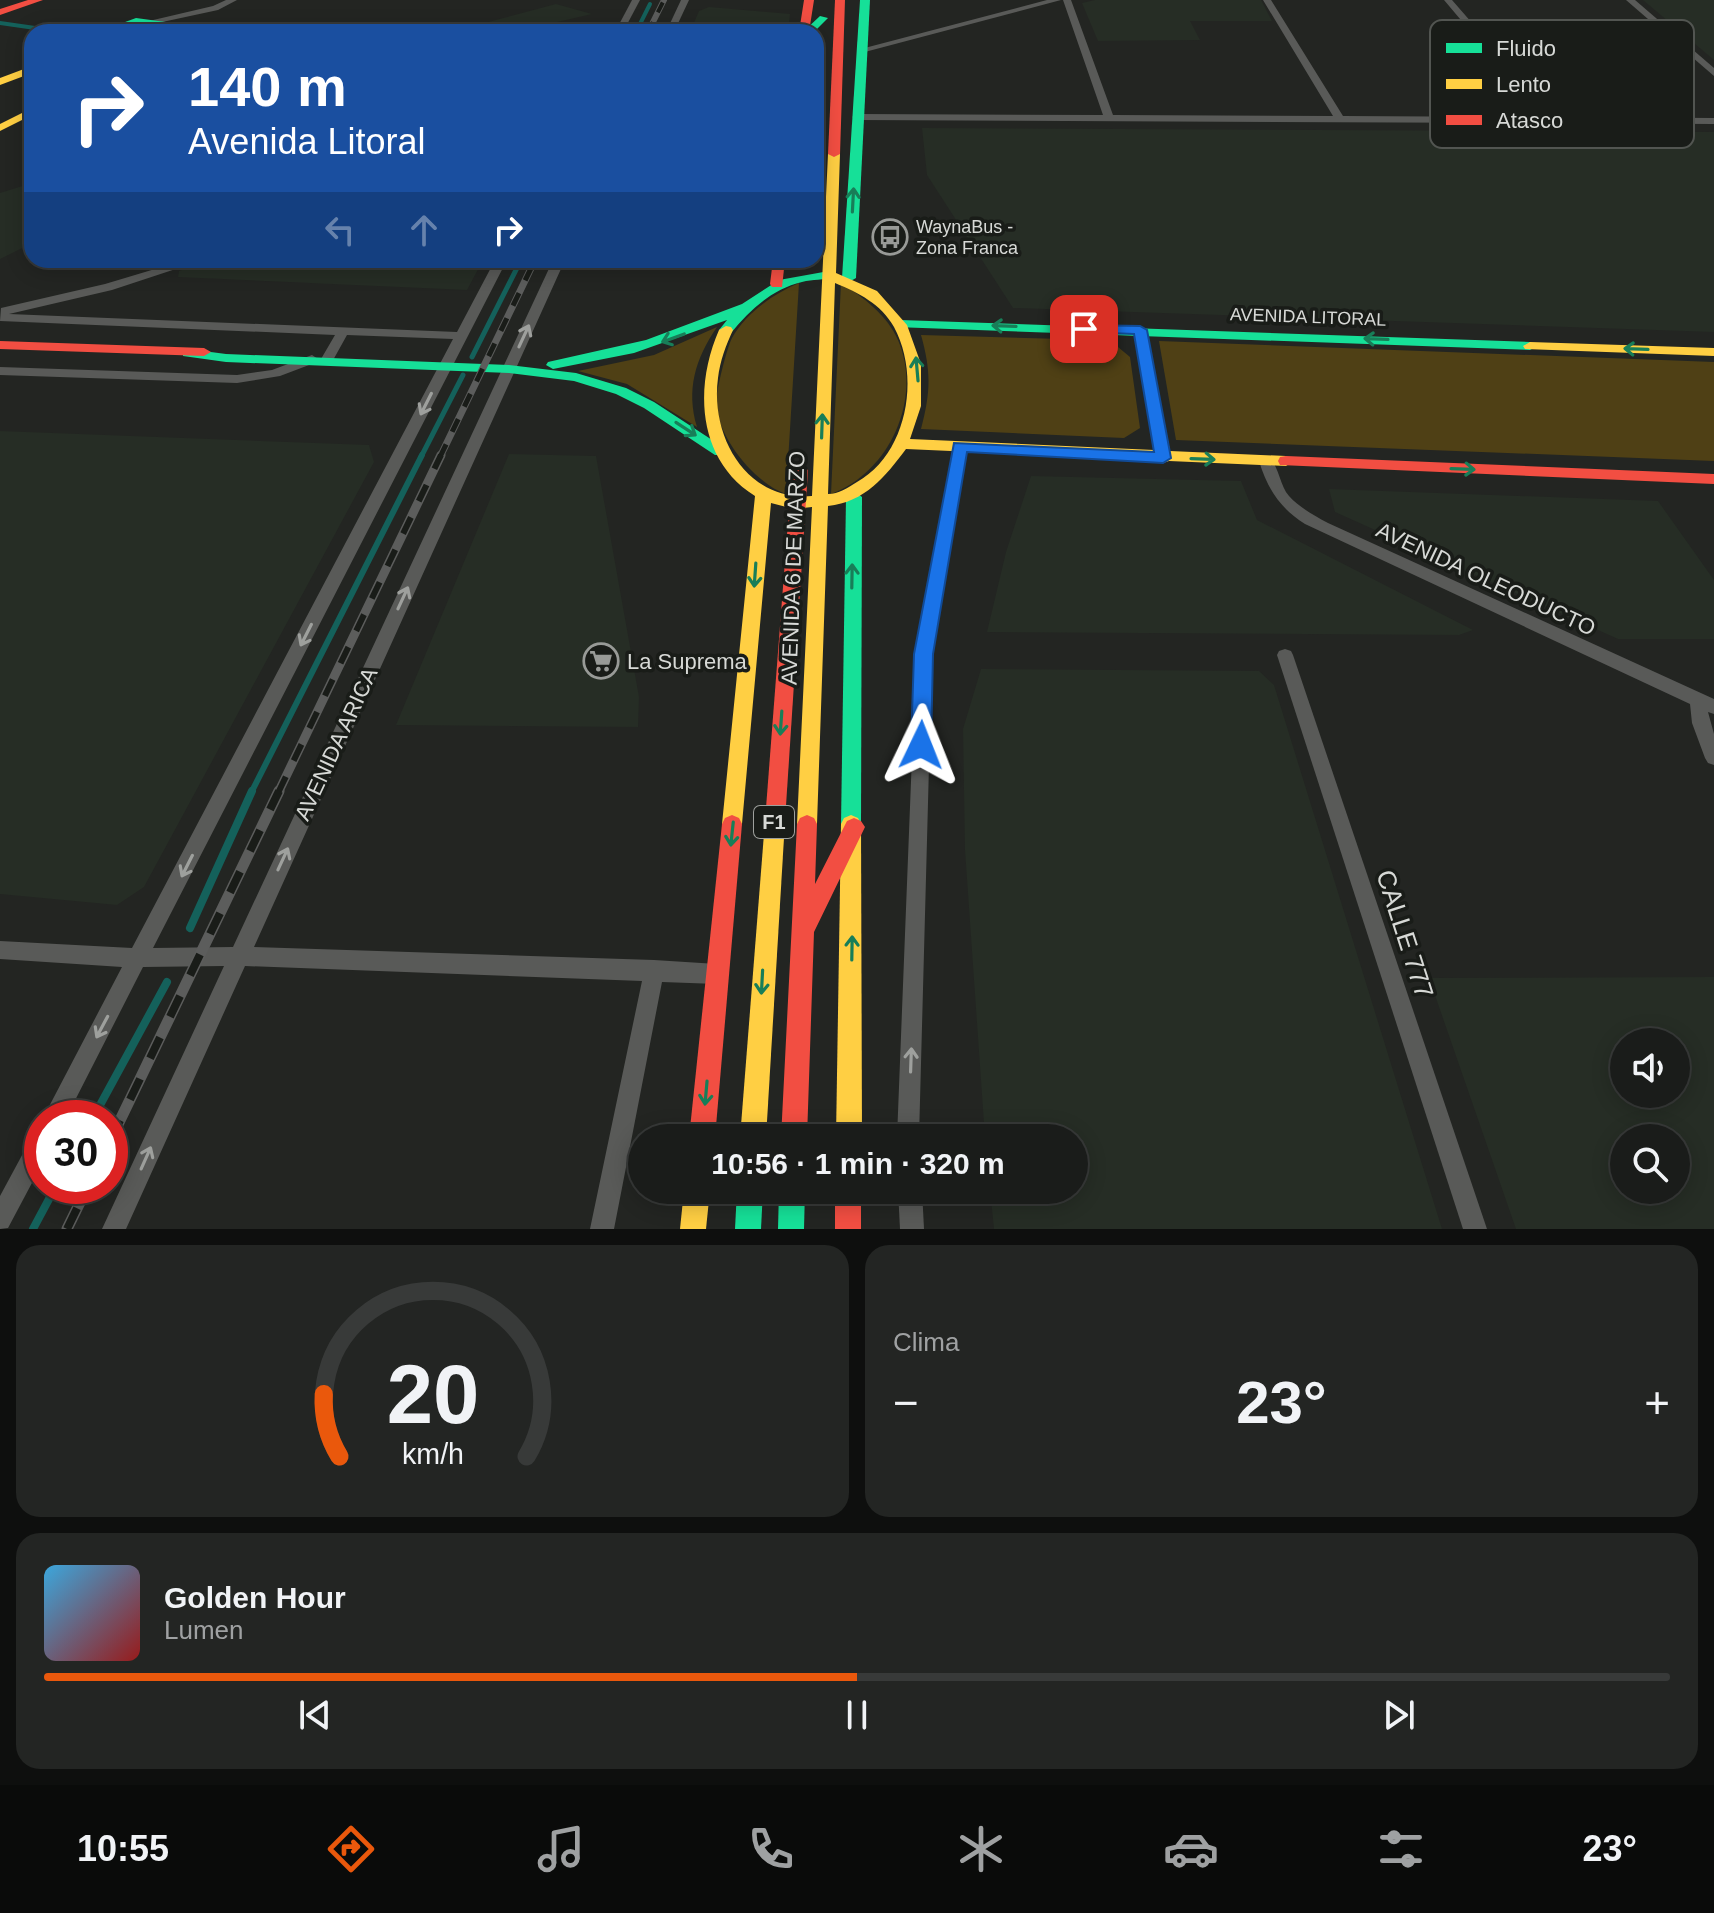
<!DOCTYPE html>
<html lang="es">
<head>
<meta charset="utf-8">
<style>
  body { margin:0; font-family:Helvetica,sans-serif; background:#232523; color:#f1f3f6; height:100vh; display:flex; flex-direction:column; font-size:30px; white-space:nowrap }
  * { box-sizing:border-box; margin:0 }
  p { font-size:26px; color:#9fa1a2 }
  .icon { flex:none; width:44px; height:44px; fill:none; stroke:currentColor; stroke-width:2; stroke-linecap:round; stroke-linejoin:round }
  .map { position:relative; height:1229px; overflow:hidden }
  .sheet { display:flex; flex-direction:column; gap:16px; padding:16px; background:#0e0f0e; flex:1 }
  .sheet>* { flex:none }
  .top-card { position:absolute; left:24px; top:24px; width:800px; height:244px; border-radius:24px; box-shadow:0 4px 20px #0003,0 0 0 2px #383a39; background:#1a4fa0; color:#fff; overflow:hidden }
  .fabs { position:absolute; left:1610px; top:1028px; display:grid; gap:16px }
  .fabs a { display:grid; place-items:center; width:80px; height:80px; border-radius:50%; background:#1a1c1a; box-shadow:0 4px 20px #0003,0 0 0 2px #383a39; font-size:40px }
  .speed { position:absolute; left:24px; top:1100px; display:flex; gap:16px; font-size:40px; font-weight:700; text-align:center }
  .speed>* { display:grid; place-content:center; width:104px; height:104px; border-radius:50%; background:#1a1c1a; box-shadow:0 4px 20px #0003,0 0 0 2px #383a39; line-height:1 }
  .speed .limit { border:12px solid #d22; background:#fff; color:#111 }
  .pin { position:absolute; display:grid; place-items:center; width:68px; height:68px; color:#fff; margin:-34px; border-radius:16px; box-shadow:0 4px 12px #0006 }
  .me { position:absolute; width:88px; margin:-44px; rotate:2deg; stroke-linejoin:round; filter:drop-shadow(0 0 6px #0008) }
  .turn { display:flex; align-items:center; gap:28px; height:168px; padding:0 32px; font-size:36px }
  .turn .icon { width:104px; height:104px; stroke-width:2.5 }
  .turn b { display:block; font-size:56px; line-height:68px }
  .lanes { display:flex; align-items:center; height:76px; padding:0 32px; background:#0003; justify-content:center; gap:40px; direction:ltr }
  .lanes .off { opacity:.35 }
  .big { font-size:60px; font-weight:800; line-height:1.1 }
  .sheet .card { flex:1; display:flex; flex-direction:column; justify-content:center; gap:12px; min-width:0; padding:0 28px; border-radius:24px; background:#232523 }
  .sheet .dial { align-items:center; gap:0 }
  .dial svg { height:208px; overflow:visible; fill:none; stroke:#383a39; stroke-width:7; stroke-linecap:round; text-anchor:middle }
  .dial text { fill:#f1f3f6; stroke:none }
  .song { display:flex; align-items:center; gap:24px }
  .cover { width:96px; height:96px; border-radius:12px; background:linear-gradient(135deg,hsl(200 70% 55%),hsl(0 70% 35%)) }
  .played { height:8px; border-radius:4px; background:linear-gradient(90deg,#ea580c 50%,#383a39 50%) }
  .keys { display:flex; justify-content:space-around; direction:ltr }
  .heat { display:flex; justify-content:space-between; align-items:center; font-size:44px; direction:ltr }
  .sheet .tiles { flex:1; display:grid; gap:16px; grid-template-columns:1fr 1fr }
  .card:last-child { grid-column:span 2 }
  .trip { position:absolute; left:628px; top:1124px; width:460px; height:80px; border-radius:40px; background:#1a1c1a; box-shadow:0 4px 20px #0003,0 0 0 2px #383a39; font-weight:800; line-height:80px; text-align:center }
  .dock { display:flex; height:128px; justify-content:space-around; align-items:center; background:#0a0b0a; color:#9fa1a2 }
  .dock .icon { width:56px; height:56px }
  .dock .selected { color:#ea580c }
  .dock b { font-size:36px; color:#f1f3f6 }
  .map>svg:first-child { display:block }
  .built { fill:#262d25; fill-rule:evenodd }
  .green { fill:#4f4015 }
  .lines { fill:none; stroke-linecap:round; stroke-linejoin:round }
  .stream-far3 { stroke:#14615b; stroke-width:4 }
  .stream-far2 { stroke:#14615b; stroke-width:5 }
  .stream-far1 { stroke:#14615b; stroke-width:6 }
  .stream { stroke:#14615b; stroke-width:8 }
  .street { fill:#595a58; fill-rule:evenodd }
  .fast { fill:#16e098; fill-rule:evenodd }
  .slow { fill:#ffcf43; fill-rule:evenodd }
  .jam { fill:#f24e42; fill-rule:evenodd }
  .rail-far3-casing { stroke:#5c5d5c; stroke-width:6 }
  .rail-far2-casing { stroke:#5c5d5c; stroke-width:7 }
  .rail-far1-casing { stroke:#5c5d5c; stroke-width:9 }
  .rail-casing { stroke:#5c5d5c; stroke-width:11 }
  .rail-far3 { stroke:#191c18; stroke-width:4; stroke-dasharray:11; stroke-linecap:butt }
  .rail-far2 { stroke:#191c18; stroke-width:5; stroke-dasharray:14; stroke-linecap:butt }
  .rail-far1 { stroke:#191c18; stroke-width:6; stroke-dasharray:18; stroke-linecap:butt }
  .rail { stroke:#191c18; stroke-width:8; stroke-dasharray:23; stroke-linecap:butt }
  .oneway { stroke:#187e58 }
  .oneway2 { stroke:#9ea09d }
  .route { fill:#1a73e8; stroke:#114b97; stroke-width:2 }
  .labels { text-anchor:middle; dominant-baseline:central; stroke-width:7; stroke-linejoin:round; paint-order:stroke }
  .far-poi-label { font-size:18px; fill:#d7d9d6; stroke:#191c18; text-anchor:start }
  .far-street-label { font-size:18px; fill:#d7d9d6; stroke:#191c18 }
  .shield { fill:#191c18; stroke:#9ea09d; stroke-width:2 }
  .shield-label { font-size:20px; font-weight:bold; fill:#d7d9d6 }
  .street-label { font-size:22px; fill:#d7d9d6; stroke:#191c18 }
  .poi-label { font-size:22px; fill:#d7d9d6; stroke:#191c18; text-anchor:start }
  .near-street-label { font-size:26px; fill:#d7d9d6; stroke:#191c18 }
  .key { fill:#191c18; stroke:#525551; stroke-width:2 }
  .key-label { font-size:22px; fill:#d7d9d6 }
</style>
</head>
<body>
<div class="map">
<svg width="1714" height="1229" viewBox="0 0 1714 1229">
  <rect width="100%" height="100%" fill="#232522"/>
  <!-- built -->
  <g class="built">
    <path d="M1095,0H1261L1272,21H1190L1200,40L1098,41L1082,3Z"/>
    <path d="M1643,0H1714V60L1681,32Z"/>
    <path d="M556,4L592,14L514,32H436L454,27L462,29Z"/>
    <path d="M709,7L790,14L788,32H690L699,11Z"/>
    <path d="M922,128L1714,132V332L1013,308L927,175Z"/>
    <path d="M32,183V243L0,259V193Z"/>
    <path d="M213,260H483L467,290L178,277L179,271Z"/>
    <path d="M0,431L369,445L374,462L144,887L117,905L0,894Z"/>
    <path d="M509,454L596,456L639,697L638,727L396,725Z"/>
    <path d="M1031,476L1241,481L1257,520L1473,630L1459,635L987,632L1006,552Z"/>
    <path d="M1329,489L1658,501L1714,580V639H1618L1335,512Z"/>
    <path d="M981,669L1259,671L1274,685L1442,1229H994L990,1190H1074V1138H985L965,850L963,729Z"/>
    <path d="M1714,977V1229H1516L1429,978ZM1624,1042H1676V1094H1624ZM1624,1138H1676V1190H1624Z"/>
  </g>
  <!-- green -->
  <g class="green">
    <path d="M799,283L786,494C755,483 719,439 716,405C715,395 727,347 732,338C746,313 773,294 799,283Z"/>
    <path d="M841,283C863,297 887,315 898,340C923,398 890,472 831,494Z"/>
    <path d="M717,327C695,359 686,390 697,427L627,384L578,371L654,355Z"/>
    <path d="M921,335L1101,340L1118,347L1130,357L1140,428L1124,438L921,429C931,391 931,371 921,335Z"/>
    <path d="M1159,341L1714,362V461L1176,440Z"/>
  </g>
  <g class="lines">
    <!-- stream-far3 -->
    <g class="stream-far3">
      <path d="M0,23L63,32"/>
      <path d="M636,32L650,4"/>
    </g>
    <!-- stream-far2 -->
    <g class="stream-far2">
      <path d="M472,357L521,260"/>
      <path d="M421,457L463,375"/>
    </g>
    <!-- stream-far1 -->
    <path class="stream-far1" d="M251,793L422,455"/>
    <!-- stream -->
    <g class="stream">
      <path d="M190,928L252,791"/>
      <path d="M93,1118L167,982"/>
      <path d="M33,1229L56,1186"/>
    </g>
    <!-- street -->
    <g class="street">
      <path d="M226,0H237L218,10L153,24L149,21L213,6Z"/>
      <path d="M632,0H640L623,32H615Z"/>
      <path d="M681,0H689L674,32H666Z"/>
      <path d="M1047,0H1061L861,53L857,50Z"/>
      <path d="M1063,0H1071L1113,115L1333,116L1263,0H1271L1343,116L1543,117L1444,0H1452L1554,117L1714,118V124L857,120L852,117L857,114L1103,115Z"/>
      <path d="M1626,0H1635L1714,68V76Z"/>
      <path d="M185,260H203L112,290L9,314L457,332L495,260H507L153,948L233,947L553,260H565L254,947L654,960L717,964L724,967L727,974L724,981L717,984L662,982L614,1229H590L642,981L245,966L126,1229H102L224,966L143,967L66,1118H43L122,967L0,959V941L132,948L453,339L347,335L332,362L327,363L321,359L335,335L0,321L1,308L105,284Z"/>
      <path d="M312,355L318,359L317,362L280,376L237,383L0,375V367L237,375L272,370Z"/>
      <path d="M960,442L967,446L932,654L919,1138H897L916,654L953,446Z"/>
      <path d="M1266,456C1279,462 1279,485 1289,496C1300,508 1315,516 1328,523L1714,699V714L1708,712L1714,734V765L1708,763L1705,758L1692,723L1690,704L1305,524C1280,508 1268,490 1259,461Z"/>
      <path d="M1285,649L1291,651L1293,655L1487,1229H1463L1277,655L1279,651Z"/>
      <path d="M42,1130V1164L8,1228L0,1229V1196L34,1133Z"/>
      <path d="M898,1190H922L924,1229H900Z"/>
    </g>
    <!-- fast -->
    <g class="fast">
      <path d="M860,0H870L856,278L849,282L842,278Z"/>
      <path d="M820,16L828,18L814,32H803Z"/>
      <path d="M136,18L173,23L176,32H166L165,27L137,24L113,32H98Z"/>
      <path d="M829,271L834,272V278C823,280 813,279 802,282C772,289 750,310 731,333L726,334L719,330L727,320L634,353L553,369L546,365L548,362L646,340L742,304L779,280Z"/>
      <path d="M900,320L1530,342L1537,346L1530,350L895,327V321Z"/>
      <path d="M188,349L226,354L509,365L576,373L626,388L654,402L729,451L727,455H715L644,408L616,394L574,381L509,373L226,362L183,356V350Z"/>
      <path d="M854,491L862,497L861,824L858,830L851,833L844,830L841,824L846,497Z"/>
      <path d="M737,1190H763L761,1229H735Z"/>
      <path d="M779,1190H805L804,1229H778Z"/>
    </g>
    <!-- slow -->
    <g class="slow">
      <path d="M32,66V73L0,85V78Z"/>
      <path d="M32,108V115L0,131V124Z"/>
      <path d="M834,151L840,154L836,273L877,291L907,325L921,364V406L910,439L1154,450L1133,330L1140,326L1147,330L1170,451L1286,456L1294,461L1286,466L1169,461L1163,463L1157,460L906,449C885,477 865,502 828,506L817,824L814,830L807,833L800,830L797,824L812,507L794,509L771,503L742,824L739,830L732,833L725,830L722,824L755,496C697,460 694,387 719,330L726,326L731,327L733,330C726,345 720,361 718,378C710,437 747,502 812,496L828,154ZM835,283C859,293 881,304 894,327C921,377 907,454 857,482C847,488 839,494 828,494Z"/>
      <path d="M1530,342L1714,348V356L1525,349L1523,346Z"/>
      <path d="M775,812L782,815L785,821L766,1138H740L765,821L768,815Z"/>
      <path d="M851,815L858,818L861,824L862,1138H836L841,824L844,818Z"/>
      <path d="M684,1190H710L706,1229H680Z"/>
    </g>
    <!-- jam -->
    <g class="jam">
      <path d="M28,0H43L0,15V9Z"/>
      <path d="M804,0H814L809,32H799Z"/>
      <path d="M835,0H845L840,154L834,157L828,154Z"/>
      <path d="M773,260H785L782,287H772L770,284Z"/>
      <path d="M0,341L204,348L211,352L204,356L0,349Z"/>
      <path d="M1286,456L1714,474V484L1280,465L1278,461L1280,457Z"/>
      <path d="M800,465L808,470L785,821L782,827L775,830L768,827L765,821L792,470Z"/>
      <path d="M732,815L739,818L742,824L715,1138H689L722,824L725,818Z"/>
      <path d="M807,815L814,818L817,824L815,884L847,821L854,818L861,821L865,827L814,932L807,1138H781L797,824L800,818Z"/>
      <rect x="835" y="1190" width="26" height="39"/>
    </g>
    <defs>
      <path id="rail-far3" d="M648,32L664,0"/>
      <path id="rail-far2" d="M440,457L535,260"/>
      <path id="rail-far1" d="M278,793L441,455"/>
      <g id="rail">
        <path d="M110,1141L279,791"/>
        <path d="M67,1229L88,1186"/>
      </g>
    </defs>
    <!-- rail-far3 casing -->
    <use href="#rail-far3" class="rail-far3-casing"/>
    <!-- rail-far2 casing -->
    <use href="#rail-far2" class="rail-far2-casing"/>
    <!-- rail-far1 casing -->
    <use href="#rail-far1" class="rail-far1-casing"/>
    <!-- rail casing -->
    <use href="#rail" class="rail-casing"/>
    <!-- rail-far3 -->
    <use href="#rail-far3" class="rail-far3"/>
    <!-- rail-far2 -->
    <use href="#rail-far2" class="rail-far2"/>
    <!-- rail-far1 -->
    <use href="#rail-far1" class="rail-far1"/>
    <!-- rail -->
    <use href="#rail" class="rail"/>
  </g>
  <!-- one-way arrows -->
  <defs><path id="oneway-shaft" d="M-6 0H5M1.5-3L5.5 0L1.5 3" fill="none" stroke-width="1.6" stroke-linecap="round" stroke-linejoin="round" transform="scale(2)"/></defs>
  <g class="oneway">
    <use href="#oneway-shaft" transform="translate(853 200) rotate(-87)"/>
    <use href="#oneway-shaft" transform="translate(1004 326) rotate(-178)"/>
    <use href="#oneway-shaft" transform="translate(673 338) rotate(160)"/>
    <use href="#oneway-shaft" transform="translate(1376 339) rotate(-178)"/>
    <use href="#oneway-shaft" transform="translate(1636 349) rotate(-178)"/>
    <use href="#oneway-shaft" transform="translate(917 369) rotate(-95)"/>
    <use href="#oneway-shaft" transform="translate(822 426) rotate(-88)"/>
    <use href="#oneway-shaft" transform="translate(686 429) rotate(33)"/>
    <use href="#oneway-shaft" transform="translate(1203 459) rotate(2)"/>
    <use href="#oneway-shaft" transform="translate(1463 469) rotate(2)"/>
    <use href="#oneway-shaft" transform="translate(755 575) rotate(94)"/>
    <use href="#oneway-shaft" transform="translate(852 576) rotate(-89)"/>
    <use href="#oneway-shaft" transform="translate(781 723) rotate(94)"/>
    <use href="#oneway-shaft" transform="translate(732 834) rotate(96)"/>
    <use href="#oneway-shaft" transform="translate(852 948) rotate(-89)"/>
    <use href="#oneway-shaft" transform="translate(762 982) rotate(93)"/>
    <use href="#oneway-shaft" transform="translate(706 1093) rotate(95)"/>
  </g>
  <g class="oneway2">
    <use href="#oneway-shaft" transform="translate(524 336) rotate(-65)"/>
    <use href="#oneway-shaft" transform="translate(426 404) rotate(117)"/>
    <use href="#oneway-shaft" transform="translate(403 598) rotate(-65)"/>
    <use href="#oneway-shaft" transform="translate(306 635) rotate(117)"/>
    <use href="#oneway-shaft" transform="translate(283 859) rotate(-65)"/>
    <use href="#oneway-shaft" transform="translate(187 866) rotate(117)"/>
    <use href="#oneway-shaft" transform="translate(102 1027) rotate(118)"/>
    <use href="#oneway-shaft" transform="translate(911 1060) rotate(-88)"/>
    <use href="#oneway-shaft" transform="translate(146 1158) rotate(-66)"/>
  </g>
  <!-- route -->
  <path class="route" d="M1084,325L1140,326L1147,330L1171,458L1163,463L967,452L933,654L931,745L921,753L914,751L911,745L914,654L954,443L1154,452L1134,334L1079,332V326Z"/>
  <!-- icons -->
  <defs>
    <symbol id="bus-ring" viewBox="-11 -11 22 22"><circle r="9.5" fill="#191c18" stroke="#989a97" stroke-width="1.5"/><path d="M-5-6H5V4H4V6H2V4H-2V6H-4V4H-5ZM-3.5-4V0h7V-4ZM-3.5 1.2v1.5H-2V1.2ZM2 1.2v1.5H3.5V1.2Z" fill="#989a97"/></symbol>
    <symbol id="supermarket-ring" viewBox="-11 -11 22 22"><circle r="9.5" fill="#191c18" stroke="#989a97" stroke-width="1.5"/><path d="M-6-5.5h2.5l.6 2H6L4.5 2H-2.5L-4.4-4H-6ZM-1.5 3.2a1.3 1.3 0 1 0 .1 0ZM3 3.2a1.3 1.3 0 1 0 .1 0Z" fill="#989a97"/></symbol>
  </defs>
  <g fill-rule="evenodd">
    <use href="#bus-ring" x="870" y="217" width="40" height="40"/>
    <use href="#supermarket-ring" x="581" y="641" width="40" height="40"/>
  </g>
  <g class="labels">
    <!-- far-poi labels -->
    <g class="far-poi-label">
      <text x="916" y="227">WaynaBus -<tspan x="916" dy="21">Zona Franca</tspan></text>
    </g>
    <!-- far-street labels -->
    <g class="far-street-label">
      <text transform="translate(1308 317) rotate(2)">AVENIDA LITORAL</text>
    </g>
    <!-- shield labels -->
    <rect class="shield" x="754" y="806" width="40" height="32" rx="6"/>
    <g class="shield-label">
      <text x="774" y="822">F1</text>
    </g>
    <!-- street labels -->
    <g class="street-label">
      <text transform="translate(793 568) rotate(-88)">AVENIDA 6 DE MARZO</text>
      <text transform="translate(1486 579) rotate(25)">AVENIDA OLEODUCTO</text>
      <text transform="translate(336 744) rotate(-65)">AVENIDA ARICA</text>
    </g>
    <!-- poi labels -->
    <g class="poi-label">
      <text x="627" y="661">La Suprema</text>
    </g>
    <!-- near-street labels -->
    <g class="near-street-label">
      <text transform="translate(1405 934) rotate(72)">CALLE 777</text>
    </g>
  </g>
  <!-- legend -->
  <rect x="1430" y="20" width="264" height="128" rx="12" class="key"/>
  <rect x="1446" y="43" width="36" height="10" fill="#16e098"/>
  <rect x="1446" y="79" width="36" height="10" fill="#ffcf43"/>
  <rect x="1446" y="115" width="36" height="10" fill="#f24e42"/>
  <g class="key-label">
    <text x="1496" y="56">Fluido</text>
    <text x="1496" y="92">Lento</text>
    <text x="1496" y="128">Atasco</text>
  </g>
</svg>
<div class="fabs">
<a><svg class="icon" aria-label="sound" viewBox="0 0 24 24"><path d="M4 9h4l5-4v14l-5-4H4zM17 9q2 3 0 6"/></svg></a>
<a><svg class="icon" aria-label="search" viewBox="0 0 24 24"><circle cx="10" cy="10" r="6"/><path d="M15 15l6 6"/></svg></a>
</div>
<div class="speed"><div class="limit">30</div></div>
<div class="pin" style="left:1084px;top:329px;background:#d93025"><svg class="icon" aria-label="arrive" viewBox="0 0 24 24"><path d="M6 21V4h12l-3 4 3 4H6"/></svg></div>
<svg class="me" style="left:921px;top:745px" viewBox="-20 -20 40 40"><path d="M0-17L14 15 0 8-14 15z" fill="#1a73e8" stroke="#fff" stroke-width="4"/></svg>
<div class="trip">10:56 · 1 min · 320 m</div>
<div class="top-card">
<div class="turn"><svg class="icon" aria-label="right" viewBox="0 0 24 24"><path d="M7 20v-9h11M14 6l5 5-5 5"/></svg><div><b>140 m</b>Avenida Litoral</div></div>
<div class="lanes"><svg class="icon off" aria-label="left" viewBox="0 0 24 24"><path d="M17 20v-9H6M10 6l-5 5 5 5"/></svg><svg class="icon off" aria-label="ahead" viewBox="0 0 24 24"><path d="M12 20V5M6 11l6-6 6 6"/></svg><svg class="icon" aria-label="right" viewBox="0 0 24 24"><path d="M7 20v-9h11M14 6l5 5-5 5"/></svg></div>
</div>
</div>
<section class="sheet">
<div class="tiles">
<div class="card dial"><svg viewBox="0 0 100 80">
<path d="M14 69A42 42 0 1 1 86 69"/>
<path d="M14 69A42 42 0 0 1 8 45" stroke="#ea580c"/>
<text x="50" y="56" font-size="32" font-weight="700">20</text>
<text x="50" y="72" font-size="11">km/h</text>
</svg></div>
<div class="card"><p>Clima</p>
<div class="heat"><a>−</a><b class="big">23°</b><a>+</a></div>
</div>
<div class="card">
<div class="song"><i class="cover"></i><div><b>Golden Hour</b><p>Lumen</p></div></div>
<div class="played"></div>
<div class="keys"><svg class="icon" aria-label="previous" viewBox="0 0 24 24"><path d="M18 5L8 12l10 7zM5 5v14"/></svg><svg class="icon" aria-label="pause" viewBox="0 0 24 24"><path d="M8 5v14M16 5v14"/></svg><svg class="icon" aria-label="next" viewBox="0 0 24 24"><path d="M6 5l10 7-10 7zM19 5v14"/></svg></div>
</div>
</div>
</section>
<nav class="dock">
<b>10:55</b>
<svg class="icon selected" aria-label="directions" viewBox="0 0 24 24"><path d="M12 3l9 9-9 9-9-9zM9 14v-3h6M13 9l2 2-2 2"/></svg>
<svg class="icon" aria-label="music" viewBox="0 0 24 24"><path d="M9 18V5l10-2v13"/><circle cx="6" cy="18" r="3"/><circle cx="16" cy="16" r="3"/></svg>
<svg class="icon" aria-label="phone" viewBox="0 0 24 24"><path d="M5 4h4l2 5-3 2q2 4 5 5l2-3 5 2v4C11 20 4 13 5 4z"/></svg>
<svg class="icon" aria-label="climate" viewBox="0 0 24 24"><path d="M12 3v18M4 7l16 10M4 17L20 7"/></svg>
<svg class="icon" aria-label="car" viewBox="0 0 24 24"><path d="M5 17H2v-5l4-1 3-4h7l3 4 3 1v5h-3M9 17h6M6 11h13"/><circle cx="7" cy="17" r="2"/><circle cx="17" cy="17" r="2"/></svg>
<svg class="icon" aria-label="filters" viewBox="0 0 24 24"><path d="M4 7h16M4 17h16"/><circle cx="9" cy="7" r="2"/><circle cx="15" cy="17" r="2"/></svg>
<b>23°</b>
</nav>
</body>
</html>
